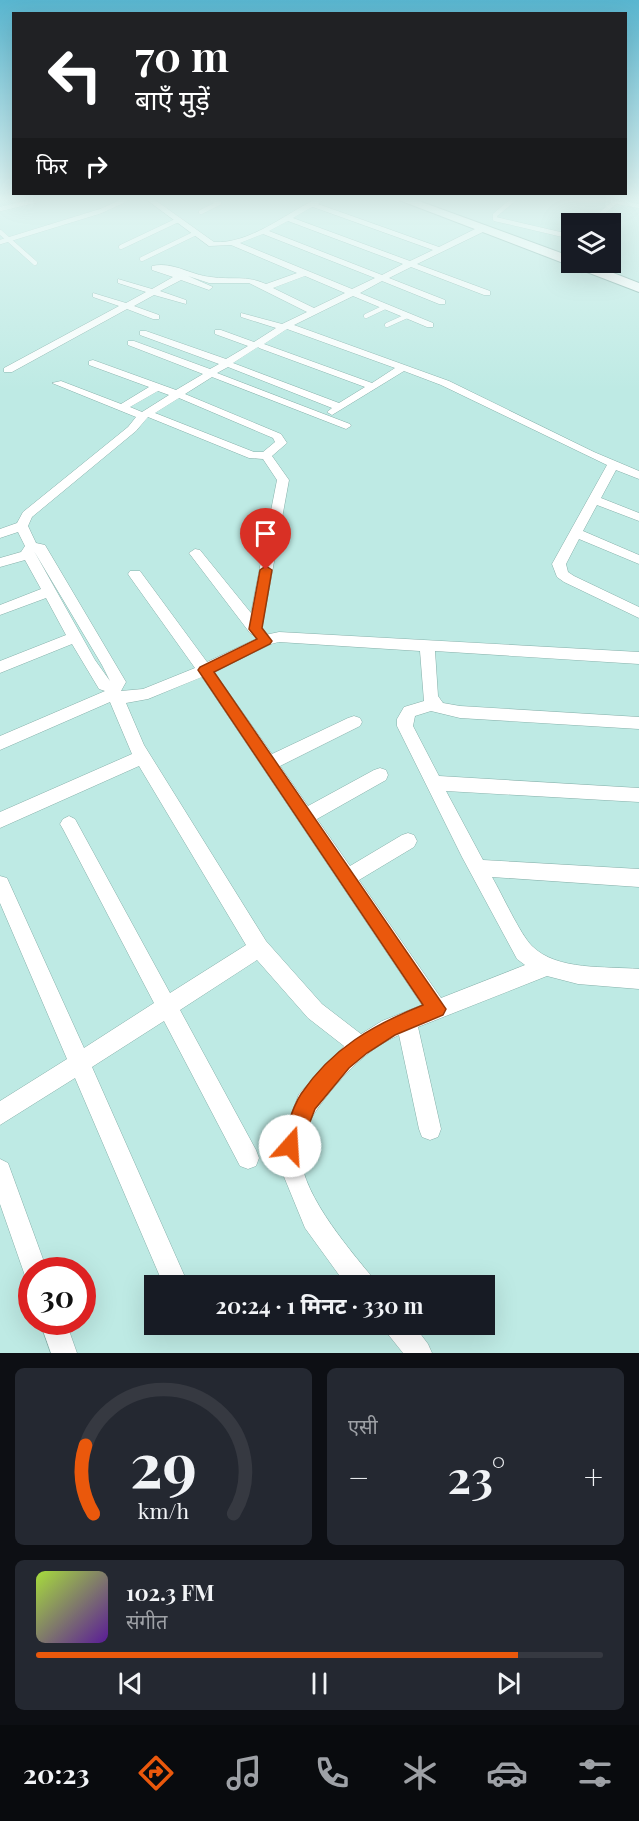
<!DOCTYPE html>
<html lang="hi">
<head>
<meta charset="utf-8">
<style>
  body { margin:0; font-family:"Playfair Display","Noto Sans Devanagari",serif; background:#242831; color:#f1f3f6; height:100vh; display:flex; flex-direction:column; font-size:22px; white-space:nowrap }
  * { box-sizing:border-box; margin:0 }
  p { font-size:20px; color:#9ea1a6 }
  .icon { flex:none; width:33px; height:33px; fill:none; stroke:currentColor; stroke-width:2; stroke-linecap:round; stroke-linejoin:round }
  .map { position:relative; height:1353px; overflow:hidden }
  .side { display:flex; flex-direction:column; gap:15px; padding:15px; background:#0d0f14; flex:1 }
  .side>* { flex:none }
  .banner { position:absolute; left:12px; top:12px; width:615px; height:183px; border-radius:0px; box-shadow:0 6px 24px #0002; background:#202124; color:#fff; overflow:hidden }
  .fabs { position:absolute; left:561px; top:213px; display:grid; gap:12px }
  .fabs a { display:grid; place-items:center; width:60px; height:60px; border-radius:0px; background:#171b24; box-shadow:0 6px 24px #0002; font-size:30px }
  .speed { position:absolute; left:18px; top:1257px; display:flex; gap:12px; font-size:30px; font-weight:700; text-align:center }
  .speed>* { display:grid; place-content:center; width:78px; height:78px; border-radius:50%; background:#171b24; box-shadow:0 6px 24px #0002; line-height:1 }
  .speed .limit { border:9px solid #d22; background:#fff; color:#111 }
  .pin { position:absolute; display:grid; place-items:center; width:51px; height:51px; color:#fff; margin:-62px -26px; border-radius:50% 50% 50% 0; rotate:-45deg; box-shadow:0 0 6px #0007 }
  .pin .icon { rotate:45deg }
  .me { position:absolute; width:66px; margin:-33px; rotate:19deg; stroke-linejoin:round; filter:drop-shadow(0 0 4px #0008) }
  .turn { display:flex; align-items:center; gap:21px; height:126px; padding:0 24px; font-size:27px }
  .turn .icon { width:78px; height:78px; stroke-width:2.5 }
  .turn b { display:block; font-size:42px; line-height:51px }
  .then { display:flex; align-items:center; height:57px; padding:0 24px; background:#0003; gap:12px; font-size:22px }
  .big { font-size:45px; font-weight:700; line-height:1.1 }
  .side .tile { flex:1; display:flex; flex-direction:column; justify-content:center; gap:9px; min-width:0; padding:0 21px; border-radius:9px; background:#242831 }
  .side .dial { align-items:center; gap:0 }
  .dial svg { height:156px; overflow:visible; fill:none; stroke:#363941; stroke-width:7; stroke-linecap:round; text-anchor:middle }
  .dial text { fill:#f1f3f6; stroke:none }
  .song { display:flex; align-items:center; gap:18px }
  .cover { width:72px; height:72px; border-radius:9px; background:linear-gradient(135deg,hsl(80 70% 55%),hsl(270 70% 35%)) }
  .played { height:6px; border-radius:3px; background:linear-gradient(90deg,#ea580c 85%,#363941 85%) }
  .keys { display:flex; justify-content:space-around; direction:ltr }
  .heat { display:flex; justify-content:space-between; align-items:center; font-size:33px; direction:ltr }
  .side .tiles { flex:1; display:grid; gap:15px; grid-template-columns:1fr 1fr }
  .tile:last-child { grid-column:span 2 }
  .trip { position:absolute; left:144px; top:1275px; width:351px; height:60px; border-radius:0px; background:#171b24; box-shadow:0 6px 24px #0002; font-weight:700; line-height:60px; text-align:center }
  .tab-bar { display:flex; height:96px; justify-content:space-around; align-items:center; background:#090b0e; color:#9ea1a6 }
  .tab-bar .icon { width:42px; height:42px }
  .tab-bar .on { color:#ea580c }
  .tab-bar b { font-size:27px; color:#f1f3f6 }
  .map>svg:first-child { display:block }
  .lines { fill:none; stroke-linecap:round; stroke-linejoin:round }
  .service-casing { stroke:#86b0aa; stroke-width:5 }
  .minor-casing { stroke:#86b0aa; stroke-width:1 }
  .primary-casing { stroke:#86b0aa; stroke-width:2 }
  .service { stroke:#fff; stroke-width:4.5 }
  .minor { fill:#fff; fill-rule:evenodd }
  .primary { fill:#fff; fill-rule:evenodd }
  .route { fill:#ea580c; stroke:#983908; stroke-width:1.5 }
</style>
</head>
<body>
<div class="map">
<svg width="639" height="1353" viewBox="0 0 639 1353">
  <rect width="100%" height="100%" fill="#beeae4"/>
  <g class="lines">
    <defs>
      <g id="service">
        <path d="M513,200L495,215V219L572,237"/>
        <path d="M613,201L639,206"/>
        <path d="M0,209L38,200"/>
        <path d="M201,212L219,203L213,200"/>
        <path d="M590,224L617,200"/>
        <path d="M0,232L35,263"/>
        <path d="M0,242L101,211L125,200"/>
        <path d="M121,247L178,220"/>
        <path d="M142,259L196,233"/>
        <path d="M366,316L385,307"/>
        <path d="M387,325L407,316"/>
      </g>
      <g id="minor">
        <path d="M147,200H155L214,242C249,244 284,215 314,200H323L318,204L439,247L479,227H485V231L417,264L490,291V295H484L411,267L389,278L445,300V304H439L382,281L360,293L433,323V327H427L353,296L294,325L449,381L594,452L639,471V479L616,470L601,498L639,513V521L597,505L583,531L639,555V564L579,539L566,564L568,572L574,576L639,607V618L564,582L557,577L552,564L607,465L441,385L404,371L332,415L327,412L332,408L228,367L217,373L350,424L351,426L346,429L212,377L185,394L281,434L287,443L272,456L289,480L262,627L265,635L279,632L639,652V664L435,651L438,696L443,703L460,706L639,717V729L460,718L431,711L415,716L413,726L439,776L639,788V802L446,791L483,860L639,869V887L492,877C502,894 520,934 532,946C557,971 606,966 639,969V989L578,984L547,976L418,1027L441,1129L438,1137L430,1140L422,1137L419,1129L399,1035C373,1046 353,1065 335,1086C320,1104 305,1123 301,1146C295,1187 348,1247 372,1277L375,1286H347L305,1228L280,1167L279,1146L299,1094L344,1046L308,1018L257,960L180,1010L256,1150L259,1158L256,1166L248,1169L240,1166L164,1021L92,1067L189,1286H164L75,1078L0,1125V1101L67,1059L0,903V876L7,878L84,1048L154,1003L63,829L60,824L63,819L69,816L75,819L170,993L246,945L139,766L0,828V812L132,754L110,702L0,750V736L105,691L99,689L72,644L0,673V661L66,635L46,598L0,615V605L41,589L25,560L0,567V558L21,552L25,546L18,532L0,538V529L17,523L23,512L128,427L136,417L52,383L61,381L121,404L149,387L89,365V361L93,360L176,390L203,374L128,345V341H134L210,369L219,364L140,335V331H146L226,359L248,346L215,334V330H221L254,342L276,328L241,317V313L282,324L307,312L249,283H209L188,276L213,287L209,290L181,280L160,291L186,300V304L154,295L134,306L159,315V319H153L127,309L12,372H4V368L119,306L93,297V293L126,303L146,292L118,283V279L152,289L173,277L152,270V266C173,261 190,275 211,277C231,280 247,275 266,284L297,273L231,245L209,246ZM312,207H313L433,250L410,261L293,218ZM288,221L403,264L382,275L269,231ZM263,234L375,278L352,289L240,243ZM305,276L345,293L314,308L273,288ZM287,329L395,368L372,383L264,344ZM258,347L259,348L365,387L339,403L233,363ZM158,391L169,395L142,412L130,407ZM179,398L273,438L275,442L263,452H254L155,413ZM148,417L249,458L263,459L277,480L251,613L200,550L195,549L189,553L250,633L258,638L207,662L140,571H130L128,574L130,577L195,668L143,689L121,691L126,682L45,545L36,543L28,526L32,517L136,431ZM34,551L102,665L110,681L95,660ZM279,642L420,651L424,701L404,707L397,719V726L462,857L517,959L525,965L441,998L359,880L414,847L417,841L414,835L408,833L402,835L350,866L317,819L386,780L388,775L386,770L380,768L374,770L308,806L280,766L360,726L362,722L360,718L354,716L348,718L272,754L214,672L271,644ZM202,677L422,1005L382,1021L361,1034L322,1004L266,941L144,745L126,703L148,699Z"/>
        <path d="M0,1159L8,1163L47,1270H32V1281L26,1279L23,1270L0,1204Z"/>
        <path d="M40,1322H66L77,1353H51Z"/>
        <path d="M383,1324H413L428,1344L432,1353H403L387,1333Z"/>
      </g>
      <path id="primary" d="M399,200H416L572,257V262H585L639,283V292Z"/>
    </defs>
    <!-- service casing -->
    <use href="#service" class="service-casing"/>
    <!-- minor casing -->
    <use href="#minor" class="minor-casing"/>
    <!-- primary casing -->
    <use href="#primary" class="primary-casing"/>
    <!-- service -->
    <use href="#service" class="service"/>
    <!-- minor -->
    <use href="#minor" class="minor"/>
    <!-- primary -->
    <use href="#primary" class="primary"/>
  </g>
  <!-- sky -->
  <linearGradient id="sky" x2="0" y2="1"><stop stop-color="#59b6d0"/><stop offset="0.51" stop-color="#e2f6f3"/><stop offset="1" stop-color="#e2f6f3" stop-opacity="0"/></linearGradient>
  <rect width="639" height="390" fill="url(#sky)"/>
  <!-- route -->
  <path class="route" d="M266,566L272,570L262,628L272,641L270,644L214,672L446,1009L443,1015L395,1035L367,1053L349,1068L315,1109L298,1153L290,1156L283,1153L280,1146C287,1130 291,1109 301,1094C332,1048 373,1025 423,1005L198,670L200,667L257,639L249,629L260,570Z"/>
</svg>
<div class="fabs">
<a><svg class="icon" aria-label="layers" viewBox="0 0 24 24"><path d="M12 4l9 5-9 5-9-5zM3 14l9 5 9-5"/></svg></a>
</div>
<div class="speed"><div class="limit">30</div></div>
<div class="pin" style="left:266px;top:570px;background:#d93025"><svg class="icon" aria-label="arrive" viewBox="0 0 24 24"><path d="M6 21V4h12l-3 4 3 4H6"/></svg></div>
<svg class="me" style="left:290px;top:1146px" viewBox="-20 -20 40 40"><circle r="19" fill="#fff"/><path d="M0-13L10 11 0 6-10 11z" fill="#ea580c"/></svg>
<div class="trip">20:24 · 1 मिनट · 330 m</div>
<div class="banner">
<div class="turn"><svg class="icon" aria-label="left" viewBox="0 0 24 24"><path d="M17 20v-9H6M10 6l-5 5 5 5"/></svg><div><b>70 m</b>बाएँ मुड़ें</div></div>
<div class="then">फिर<svg class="icon" aria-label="right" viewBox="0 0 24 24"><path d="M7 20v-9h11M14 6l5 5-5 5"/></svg></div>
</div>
</div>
<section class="side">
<div class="tiles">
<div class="tile dial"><svg viewBox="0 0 100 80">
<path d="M14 69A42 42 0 1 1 86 69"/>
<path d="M14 69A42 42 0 0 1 10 34" stroke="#ea580c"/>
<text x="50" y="56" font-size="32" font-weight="700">29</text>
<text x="50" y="72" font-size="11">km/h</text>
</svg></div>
<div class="tile"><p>एसी</p>
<div class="heat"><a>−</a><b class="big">23°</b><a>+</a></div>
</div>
<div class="tile">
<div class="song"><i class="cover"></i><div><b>102.3 FM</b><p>संगीत</p></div></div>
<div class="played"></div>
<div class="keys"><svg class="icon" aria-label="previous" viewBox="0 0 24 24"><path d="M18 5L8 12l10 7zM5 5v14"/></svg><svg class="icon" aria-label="pause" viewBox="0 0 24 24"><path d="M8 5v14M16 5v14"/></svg><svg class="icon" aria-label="next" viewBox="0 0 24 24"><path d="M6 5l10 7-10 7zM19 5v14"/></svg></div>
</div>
</div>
</section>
<nav class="tab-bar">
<b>20:23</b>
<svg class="icon on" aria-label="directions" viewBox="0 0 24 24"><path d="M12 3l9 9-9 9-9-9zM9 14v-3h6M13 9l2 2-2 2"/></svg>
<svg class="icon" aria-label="music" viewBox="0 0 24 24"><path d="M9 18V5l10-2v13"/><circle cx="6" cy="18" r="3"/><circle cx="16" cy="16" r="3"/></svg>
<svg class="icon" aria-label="phone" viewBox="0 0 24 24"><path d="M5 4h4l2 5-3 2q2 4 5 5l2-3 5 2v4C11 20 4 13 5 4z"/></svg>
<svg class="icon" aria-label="climate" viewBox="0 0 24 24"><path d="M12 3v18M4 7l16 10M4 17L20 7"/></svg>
<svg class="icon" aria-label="car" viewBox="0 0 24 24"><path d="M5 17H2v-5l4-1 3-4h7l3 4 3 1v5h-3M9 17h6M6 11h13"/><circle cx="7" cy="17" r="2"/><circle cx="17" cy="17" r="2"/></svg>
<svg class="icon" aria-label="filters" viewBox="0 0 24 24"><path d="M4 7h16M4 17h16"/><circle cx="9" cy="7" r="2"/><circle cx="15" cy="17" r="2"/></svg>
</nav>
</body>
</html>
